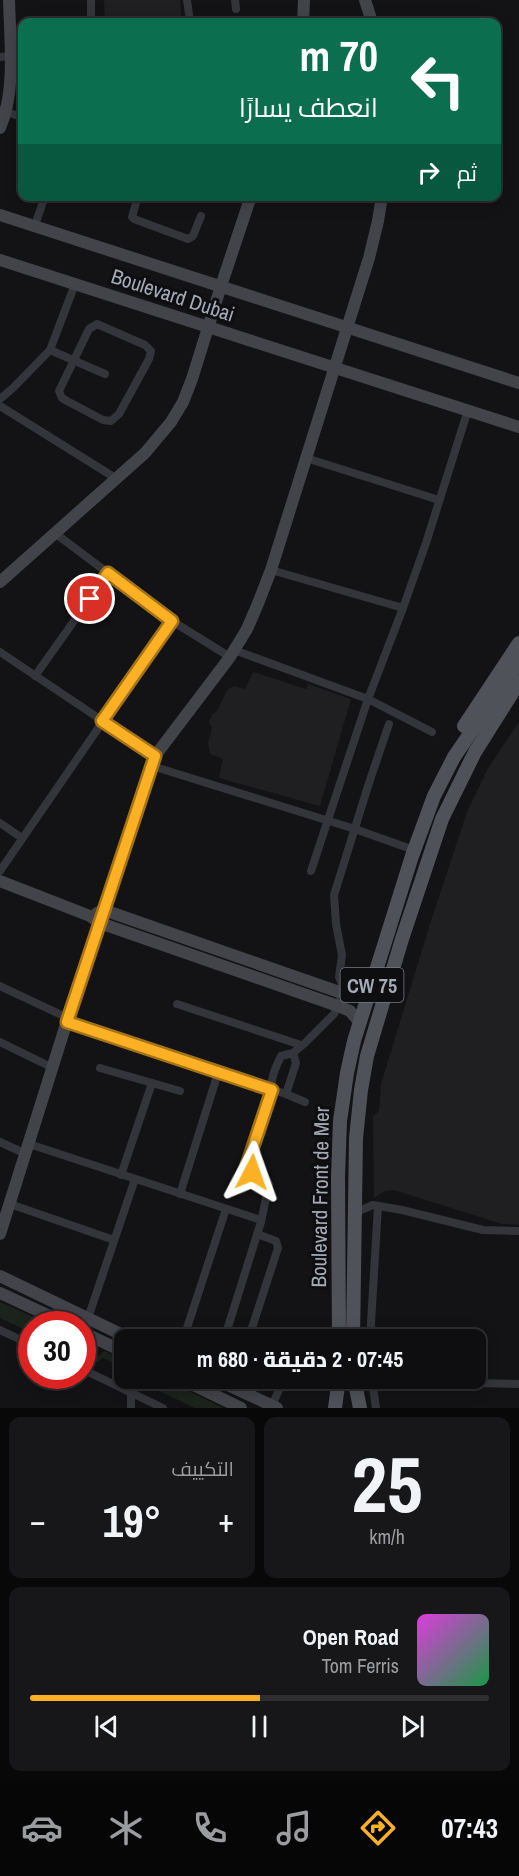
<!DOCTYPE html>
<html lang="ar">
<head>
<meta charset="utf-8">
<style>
  body { margin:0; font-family:"Archivo Narrow",Cairo,sans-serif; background:#171719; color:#f1f3f6; direction:rtl; height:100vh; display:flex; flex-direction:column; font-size:22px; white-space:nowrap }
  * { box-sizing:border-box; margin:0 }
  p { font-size:20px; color:#9b9c9f }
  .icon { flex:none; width:33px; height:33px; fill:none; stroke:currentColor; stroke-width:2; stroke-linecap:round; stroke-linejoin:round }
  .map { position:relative; height:1408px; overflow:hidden; direction:ltr }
  .sheet { display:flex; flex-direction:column; gap:9px; padding:9px; background:#080809; flex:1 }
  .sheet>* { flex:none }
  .hud { position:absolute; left:18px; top:18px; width:483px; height:183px; border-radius:12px; box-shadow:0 3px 15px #0003,0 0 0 2px #2e2e30; direction:rtl; background:#0b6e4f; color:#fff; overflow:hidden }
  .speed { position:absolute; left:18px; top:1311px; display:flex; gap:12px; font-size:30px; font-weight:700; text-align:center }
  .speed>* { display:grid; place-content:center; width:78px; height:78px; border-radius:50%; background:#0e0e10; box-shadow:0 3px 15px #0003,0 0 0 2px #2e2e30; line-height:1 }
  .speed .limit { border:9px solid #d22; background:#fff; color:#111 }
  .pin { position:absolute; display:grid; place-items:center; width:51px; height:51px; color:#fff; margin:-26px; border:3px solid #fff; border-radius:50%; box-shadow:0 2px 6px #0007 }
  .me { position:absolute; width:66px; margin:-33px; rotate:4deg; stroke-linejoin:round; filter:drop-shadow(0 0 4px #0008) }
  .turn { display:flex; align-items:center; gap:21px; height:126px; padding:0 24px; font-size:27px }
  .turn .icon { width:78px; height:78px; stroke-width:2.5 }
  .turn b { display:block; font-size:42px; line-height:51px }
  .then { display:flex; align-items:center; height:57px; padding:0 24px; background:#0003; gap:12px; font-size:22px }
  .big { font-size:45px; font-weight:800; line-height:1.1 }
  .sheet .widget { flex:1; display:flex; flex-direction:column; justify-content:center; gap:9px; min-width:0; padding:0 21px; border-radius:12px; background:#171719 }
  .sheet .dial { align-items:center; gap:0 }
  .dial b { font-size:78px; line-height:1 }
  .song { display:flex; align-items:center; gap:18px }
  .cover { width:72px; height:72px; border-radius:9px; background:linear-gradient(135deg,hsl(300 70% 55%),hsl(140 70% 35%)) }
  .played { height:6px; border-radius:3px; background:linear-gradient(90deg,#fcb124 50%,#2e2e30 50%) }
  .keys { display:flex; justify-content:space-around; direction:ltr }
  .heat { display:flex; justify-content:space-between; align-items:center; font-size:33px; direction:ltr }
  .sheet .tiles { flex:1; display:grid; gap:9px; grid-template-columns:1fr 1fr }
  .widget:last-child { grid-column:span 2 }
  .trip { position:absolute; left:114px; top:1329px; width:372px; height:60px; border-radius:12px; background:#0e0e10; box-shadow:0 3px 15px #0003,0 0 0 2px #2e2e30; font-weight:800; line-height:60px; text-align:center; direction:rtl }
  .tabs { display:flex; height:96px; justify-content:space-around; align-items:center; background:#060606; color:#9b9c9f }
  .tabs .icon { width:42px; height:42px }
  .tabs .selected { color:#fcb124 }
  .tabs b { font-size:27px; color:#f1f3f6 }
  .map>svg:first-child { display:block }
  .built { fill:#1f1f22 }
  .green { fill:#1b231c }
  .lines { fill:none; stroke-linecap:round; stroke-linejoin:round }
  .street { stroke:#34353a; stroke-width:8 }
  .secondary { stroke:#42444a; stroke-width:12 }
  .primary { stroke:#505259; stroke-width:14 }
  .route-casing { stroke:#a47317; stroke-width:15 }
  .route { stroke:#fcb124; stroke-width:10 }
  .labels { text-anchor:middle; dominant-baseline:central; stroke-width:6; stroke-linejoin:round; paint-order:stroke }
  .shield { fill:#0e0e10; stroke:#777b84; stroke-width:1.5 }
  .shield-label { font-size:20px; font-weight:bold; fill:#a4aab6 }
  .street-label { font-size:21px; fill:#a4aab6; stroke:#0e0e10 }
</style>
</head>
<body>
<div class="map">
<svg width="519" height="1408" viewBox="0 0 519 1408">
  <rect width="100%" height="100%" fill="#131315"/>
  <!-- built -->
  <g class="built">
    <path d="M104,0H180L182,22H105Z"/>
    <path d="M253,672L306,689L308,684L351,699L320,806L219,778L223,759L210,754L208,743L212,728L209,722L212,715L217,711L227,690L234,686L245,689Z"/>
    <path d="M519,722V1225L502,1224L394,1190L384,1191L374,1198L373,1116L379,1111L381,1084L430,924L467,812L487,770Z"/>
  </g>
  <!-- green -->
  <g class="green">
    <path d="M0,1302L49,1324L33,1323L27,1331L0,1318Z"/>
    <path d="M82,1351L96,1357L105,1351L124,1360V1368L103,1358L96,1363L83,1356Z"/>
    <path d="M134,1379H163L224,1408H195Z"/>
  </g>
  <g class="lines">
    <!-- street -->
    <g class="street">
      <path d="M91,0V22"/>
      <path d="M187,0L190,22"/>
      <path d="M235,0L236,9"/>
      <path d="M0,57L22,55"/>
      <path d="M0,110L22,117"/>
      <path d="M138,196L132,217L134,219L188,239L193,236L201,216"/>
      <path d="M35,225L45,196"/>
      <path d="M97,324L145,345L151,351L149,359L119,414L111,421L103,420L67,401L62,398L59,391L89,329Z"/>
      <path d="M50,350L105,374"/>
      <path d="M0,399L13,388L50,350L75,284"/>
      <path d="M0,406L117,479"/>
      <path d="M306,458L439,500"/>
      <path d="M56,534L172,621L230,657"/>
      <path d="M271,570L403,608"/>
      <path d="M234,650L368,699L432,732"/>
      <path d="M0,652L155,756"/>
      <path d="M35,676L108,573"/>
      <path d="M152,766L355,829L414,850"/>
      <path d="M0,823L22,838"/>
      <path d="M0,871L172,621"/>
      <path d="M311,871L368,699L403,608L426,543L468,410"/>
      <path d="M0,986L68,1018"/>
      <path d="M177,1004L301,1045"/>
      <path d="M67,1022L286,1094L296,1063L293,1053"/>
      <path d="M0,1042L53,1068"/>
      <path d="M100,1068L180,1091"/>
      <path d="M286,1094L305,1102"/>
      <path d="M0,1142L26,1154"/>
      <path d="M29,1144L261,1220"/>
      <path d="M121,1175L152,1083"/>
      <path d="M180,1194L218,1073"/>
      <path d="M10,1204L114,1240"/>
      <path d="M356,1212L373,1205L402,1210L483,1230L519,1231"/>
      <path d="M88,1318L135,1179"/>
      <path d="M0,1330L32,1345"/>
      <path d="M183,1340L226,1209"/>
      <path d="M230,1340L228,1327L261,1222L269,1184L266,1179L250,1171L247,1165L272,1090C270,1078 276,1067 281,1056L293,1053L305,1043L334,1014L338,1006L342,993V984L339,977L342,955L336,924L334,895L369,783L389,724"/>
      <path d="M248,1340L278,1248L276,1241L257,1234"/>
      <path d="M370,1340L378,1206"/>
      <path d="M82,1369L163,1408"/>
      <path d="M272,1406L284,1378"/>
      <path d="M131,1408V1392"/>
      <path d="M376,1408L372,1381L519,1384"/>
    </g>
    <!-- secondary -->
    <g class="secondary">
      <path d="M365,0L372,22"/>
      <path d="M303,22L304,0"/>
      <path d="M0,128C16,92 10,39 9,0"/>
      <path d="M0,215L519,383"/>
      <path d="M0,260L519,427"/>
      <path d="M0,582L145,453L171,422L183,402L192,379L221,286L251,196"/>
      <path d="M0,881L90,916L100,923L338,1006L350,1011L360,1023"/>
      <path d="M97,913L104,910L342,993L356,995L371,990"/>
      <path d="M0,1234L68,1018L155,756L230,657L247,629L257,606L271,570L369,258L378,221L382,196"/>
      <path d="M0,1276L133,1340"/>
      <path d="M0,1293L67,1324"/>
      <path d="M82,1332L124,1352"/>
      <path d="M179,1378L241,1408"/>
      <path d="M213,1378L277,1408"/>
    </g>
    <!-- primary -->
    <g class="primary">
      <path d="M464,726L519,643"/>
      <path d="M339,1340L338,1177L340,1121L347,1073L354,1041L412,856L434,796L454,757L519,662"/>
      <path d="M353,1340L356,1138L361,1090L367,1056L402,939L442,819L475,752L519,682"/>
      <path d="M354,1378L360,1408"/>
      <path d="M335,1408L339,1378"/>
    </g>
  </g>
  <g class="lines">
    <defs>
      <path id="route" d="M90,599L108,573L172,621L102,721L155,756L67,1022L272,1090L247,1165L248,1169L252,1172"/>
    </defs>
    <!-- route casing -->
    <use href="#route" class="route-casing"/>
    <!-- route -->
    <use href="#route" class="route"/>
  </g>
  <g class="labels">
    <!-- shield labels -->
    <rect class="shield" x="340.5" y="968" width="63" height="34" rx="4.5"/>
    <g class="shield-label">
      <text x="372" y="985">CW 75</text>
    </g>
    <!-- street labels -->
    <g class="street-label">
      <text transform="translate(173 295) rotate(18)">Boulevard Dubai</text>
      <text transform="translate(320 1197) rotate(-89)">Boulevard Front de Mer</text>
    </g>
  </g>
</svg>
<div class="speed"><div class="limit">30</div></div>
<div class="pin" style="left:90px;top:599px;background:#d93025"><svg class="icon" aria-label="arrive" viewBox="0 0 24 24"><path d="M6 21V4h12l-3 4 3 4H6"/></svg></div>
<svg class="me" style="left:252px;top:1172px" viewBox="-20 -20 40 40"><path d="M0-17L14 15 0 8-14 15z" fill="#fcb124" stroke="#fff" stroke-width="4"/></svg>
<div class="trip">07:45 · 2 دقيقة · 680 m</div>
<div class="hud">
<div class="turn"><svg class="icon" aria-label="left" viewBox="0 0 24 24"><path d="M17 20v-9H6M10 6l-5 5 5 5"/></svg><div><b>70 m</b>انعطف يسارًا</div></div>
<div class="then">ثم<svg class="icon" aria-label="right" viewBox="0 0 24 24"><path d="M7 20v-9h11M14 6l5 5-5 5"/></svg></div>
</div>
</div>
<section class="sheet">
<div class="tiles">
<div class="widget dial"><b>25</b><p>km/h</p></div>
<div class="widget"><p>التكييف</p>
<div class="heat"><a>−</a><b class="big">19°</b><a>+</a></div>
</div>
<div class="widget">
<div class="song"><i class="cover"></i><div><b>Open Road</b><p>Tom Ferris</p></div></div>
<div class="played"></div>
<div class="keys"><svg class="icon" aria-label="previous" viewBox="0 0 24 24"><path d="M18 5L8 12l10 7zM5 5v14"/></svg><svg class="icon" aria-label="pause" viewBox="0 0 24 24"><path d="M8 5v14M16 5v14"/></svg><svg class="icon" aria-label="next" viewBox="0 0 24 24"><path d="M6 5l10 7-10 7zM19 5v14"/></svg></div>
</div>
</div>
</section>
<nav class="tabs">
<b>07:43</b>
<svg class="icon selected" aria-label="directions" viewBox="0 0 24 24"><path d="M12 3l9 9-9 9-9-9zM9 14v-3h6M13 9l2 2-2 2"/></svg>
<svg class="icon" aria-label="music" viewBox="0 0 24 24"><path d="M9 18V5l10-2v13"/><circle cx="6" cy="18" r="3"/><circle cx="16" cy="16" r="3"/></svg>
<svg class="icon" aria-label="phone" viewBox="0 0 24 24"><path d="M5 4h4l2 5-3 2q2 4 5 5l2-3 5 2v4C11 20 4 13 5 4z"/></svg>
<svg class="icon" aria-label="climate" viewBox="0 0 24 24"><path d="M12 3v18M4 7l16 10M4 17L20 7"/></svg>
<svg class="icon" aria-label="car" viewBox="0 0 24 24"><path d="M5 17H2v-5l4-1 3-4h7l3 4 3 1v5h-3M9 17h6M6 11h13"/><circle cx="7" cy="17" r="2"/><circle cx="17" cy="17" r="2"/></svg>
</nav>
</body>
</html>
